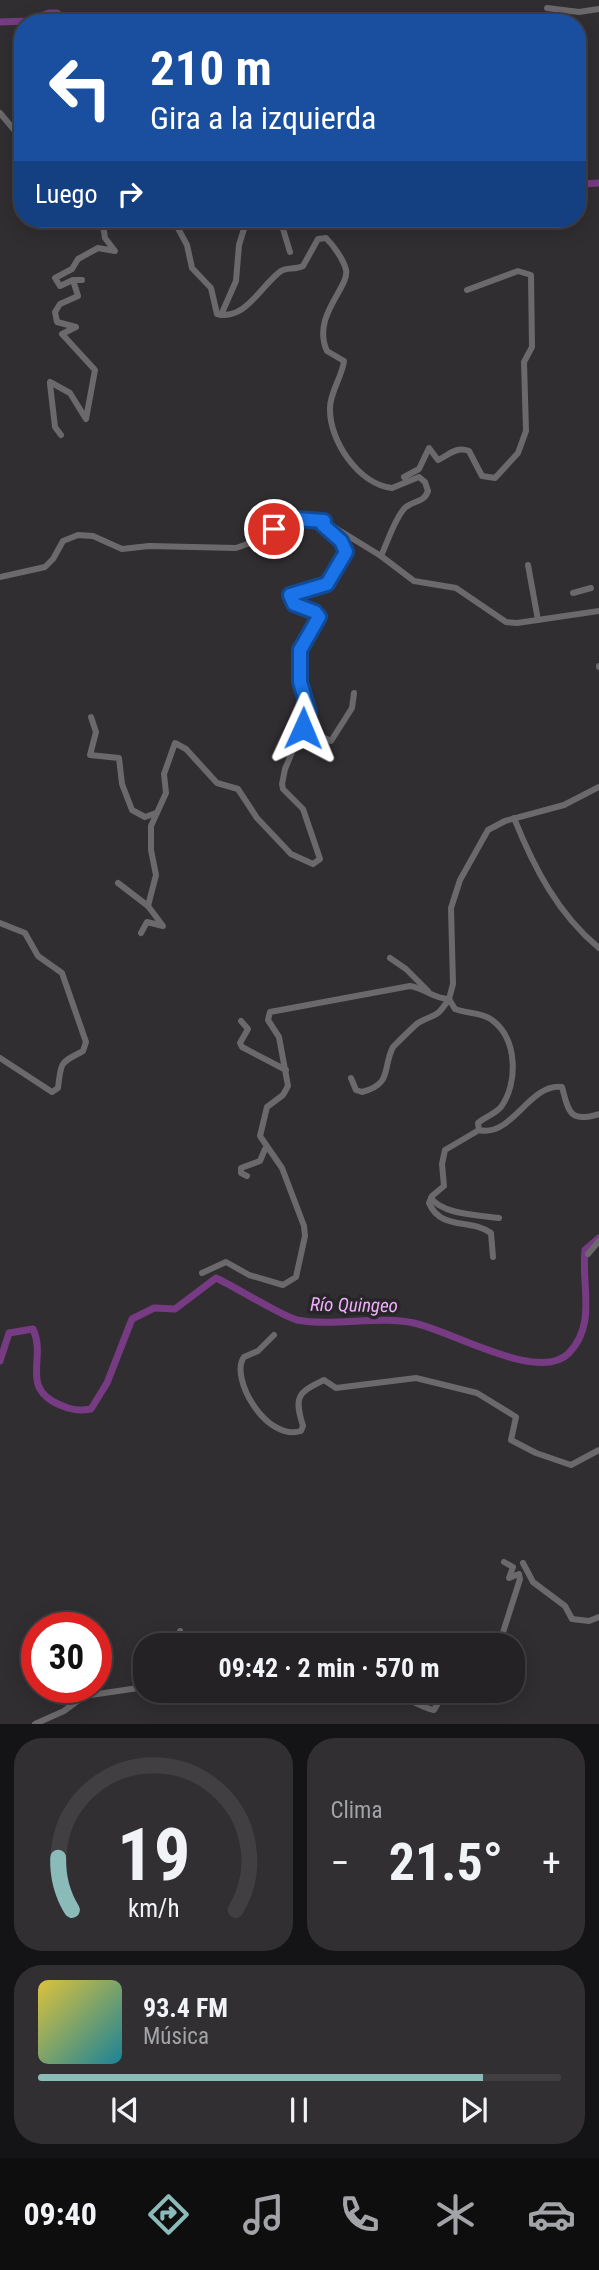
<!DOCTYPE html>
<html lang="es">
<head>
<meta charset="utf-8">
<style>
  body { margin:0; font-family:"Roboto Condensed",sans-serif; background:#312f32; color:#f1f3f6; height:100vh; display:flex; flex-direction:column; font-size:26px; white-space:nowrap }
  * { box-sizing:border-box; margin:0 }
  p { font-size:23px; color:#a3a4a7 }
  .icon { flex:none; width:38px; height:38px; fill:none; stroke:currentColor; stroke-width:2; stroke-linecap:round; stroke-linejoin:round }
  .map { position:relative; height:1724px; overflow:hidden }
  .panel { display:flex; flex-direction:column; gap:14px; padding:14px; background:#141315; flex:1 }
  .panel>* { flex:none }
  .guide { position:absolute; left:14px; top:14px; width:572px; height:214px; border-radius:28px; box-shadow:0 4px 18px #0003,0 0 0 2px #423f43; background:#1a4fa0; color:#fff; overflow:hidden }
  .speed { position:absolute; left:21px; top:1612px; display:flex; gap:14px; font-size:35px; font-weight:700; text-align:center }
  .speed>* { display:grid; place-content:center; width:91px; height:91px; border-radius:50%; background:#252226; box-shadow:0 4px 18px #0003,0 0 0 2px #423f43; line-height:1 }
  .speed .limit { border:10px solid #d22; background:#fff; color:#111 }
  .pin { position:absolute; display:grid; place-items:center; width:60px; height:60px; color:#fff; margin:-30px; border:4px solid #fff; border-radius:50%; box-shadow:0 2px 7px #0007 }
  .me { position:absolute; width:77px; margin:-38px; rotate:1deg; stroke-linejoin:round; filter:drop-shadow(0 0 5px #0008) }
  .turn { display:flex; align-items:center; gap:24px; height:147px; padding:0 21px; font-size:32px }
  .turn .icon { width:91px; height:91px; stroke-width:2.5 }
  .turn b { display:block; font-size:49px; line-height:60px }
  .then { display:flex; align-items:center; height:66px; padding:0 21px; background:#0003; gap:14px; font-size:26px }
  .big { font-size:52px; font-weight:700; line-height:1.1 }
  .panel .tile { flex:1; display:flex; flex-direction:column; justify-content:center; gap:10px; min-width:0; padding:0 24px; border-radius:28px; background:#312f32 }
  .panel .dial { align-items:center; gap:0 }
  .dial svg { height:182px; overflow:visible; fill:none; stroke:#423f43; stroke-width:7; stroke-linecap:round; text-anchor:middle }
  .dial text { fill:#f1f3f6; stroke:none }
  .song { display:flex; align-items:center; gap:21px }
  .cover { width:84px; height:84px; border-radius:10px; background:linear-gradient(135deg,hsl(50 70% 55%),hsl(190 70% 35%)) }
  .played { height:7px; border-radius:4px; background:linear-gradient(90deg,#8bbbb9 85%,#423f43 85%) }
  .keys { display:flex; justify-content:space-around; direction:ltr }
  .heat { display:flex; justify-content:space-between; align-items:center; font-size:38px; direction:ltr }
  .panel .tiles { flex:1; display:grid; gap:14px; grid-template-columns:1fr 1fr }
  .tile:last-child { grid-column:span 2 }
  .trip { position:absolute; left:133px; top:1633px; width:392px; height:70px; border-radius:28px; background:#252226; box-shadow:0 4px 18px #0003,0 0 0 2px #423f43; font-weight:700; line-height:70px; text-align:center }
  .tab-bar { display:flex; height:112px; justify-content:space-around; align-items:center; background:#0f0e0f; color:#a3a4a7 }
  .tab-bar .icon { width:49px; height:49px }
  .tab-bar .selected { color:#8bbbb9 }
  .tab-bar b { font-size:32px; color:#f1f3f6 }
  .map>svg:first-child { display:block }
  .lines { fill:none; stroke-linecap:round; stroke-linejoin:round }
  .river { stroke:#773b83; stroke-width:7 }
  .minor { stroke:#6b696b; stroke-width:6 }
  .route-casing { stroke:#114b97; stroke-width:18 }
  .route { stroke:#1a73e8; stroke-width:12 }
  .labels { text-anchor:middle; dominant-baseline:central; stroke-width:7; stroke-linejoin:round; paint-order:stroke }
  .water-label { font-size:19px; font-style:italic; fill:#efadfc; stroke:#272528 }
</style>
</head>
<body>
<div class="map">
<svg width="599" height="1724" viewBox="0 0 599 1724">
  <rect width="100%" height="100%" fill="#312e32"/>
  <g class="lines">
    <!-- river -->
    <g class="river">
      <path d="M0,22L28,21L49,13H57L69,23"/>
      <path d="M578,178L584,184L599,183"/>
      <path d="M0,1361L9,1333L33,1329C47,1359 19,1387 60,1405C71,1410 79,1411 91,1409L107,1383L132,1319L154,1308L175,1309L216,1278C234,1286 283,1317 297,1320C334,1327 379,1315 414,1323C450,1330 539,1384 569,1353C597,1324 581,1285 585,1250L599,1238"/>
    </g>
    <!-- minor -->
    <g class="minor">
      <path d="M547,8L579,12L599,9"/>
      <path d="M0,113L16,132L23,134"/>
      <path d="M173,219L187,245L192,268L211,288L217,314C246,321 261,285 281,271C287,267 295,270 303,266L318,239L326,238C333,245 344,260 346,270C350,287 311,316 327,351L344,361C342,377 330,392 330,408C329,440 358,484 392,488L419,477L425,482L428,491C424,504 410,500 403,510C393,523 388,541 381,556"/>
      <path d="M280,219L290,252"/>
      <path d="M82,280H73L60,286L55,278L72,269L78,259L98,248L115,251L105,238L102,219"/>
      <path d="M221,315L236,281L239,245L247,219"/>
      <path d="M50,382L70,393L86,419L95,370L62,334L76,327L57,322L55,312L60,304L78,296L73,280"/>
      <path d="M50,384L55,427L61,435"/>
      <path d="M407,481L404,477L419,469L429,448L438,460C449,455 456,446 469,451L482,476L495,478L518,453L526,431L524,362L532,347L531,275L518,271L467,290"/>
      <path d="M528,565L538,620"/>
      <path d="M0,577L45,567L53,559L63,541L78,535L93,536L122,549L149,546L236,548L264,538L296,519H315L324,521L381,556L414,581L456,588L506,622L517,623L599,611"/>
      <path d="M573,593L591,588"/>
      <path d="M599,666V667"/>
      <path d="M91,717L96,732L90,755L119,758L122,784L132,810L145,817L156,813"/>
      <path d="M303,728L331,741L352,708L354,693"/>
      <path d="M599,787L564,805L505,821L488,830L460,880L451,908L453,984L449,999L455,1009C467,1014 482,1012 492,1020C518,1039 518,1084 501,1107C495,1114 485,1117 478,1123L479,1130C512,1138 529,1083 562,1087C569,1113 570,1123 599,1114"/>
      <path d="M514,818C534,868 558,914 599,948"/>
      <path d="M118,883L148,906L156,875L151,850V826L166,793L164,774L175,743L186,749L217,783L238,789L257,818L291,854L313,864L320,859L303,809L283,789L282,784L285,769L309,712L300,682V650L319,617L315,612L294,604L290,595L327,584L346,556L341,542L323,525L324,521"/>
      <path d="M0,923L25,933L38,956L62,973L86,1042L83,1051C61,1063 61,1060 58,1088L52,1092L0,1058"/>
      <path d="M141,933L147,922L163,926L148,906"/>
      <path d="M390,958L406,969L428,991"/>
      <path d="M241,1021L248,1029L240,1043L242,1047L286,1070"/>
      <path d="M351,1078L356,1090L362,1092C393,1084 382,1068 393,1047C398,1042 414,1026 418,1023C437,1012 435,1020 449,999"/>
      <path d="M479,1130L445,1150L442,1164L444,1186L432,1196L429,1203C441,1231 471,1218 491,1233L493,1257"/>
      <path d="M247,1176L241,1173V1168L260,1161L265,1149"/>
      <path d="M431,1198C443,1215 480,1215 499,1218"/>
      <path d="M588,1254L599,1241"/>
      <path d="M202,1273L226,1262L249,1275L283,1285L296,1277L305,1236L304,1226L282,1168L260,1136L267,1107L283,1095L288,1086L279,1037L268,1020L270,1012L410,986C425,988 433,999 449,999"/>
      <path d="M274,1335L258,1351L244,1357C229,1377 266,1442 301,1431L303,1426C294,1397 297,1393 324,1380L336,1388L416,1378L477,1393L516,1417L511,1440L536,1453L571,1465L599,1450"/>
      <path d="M523,1563L533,1582L565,1606L572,1619L589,1621L599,1617"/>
      <path d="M178,1645L180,1631"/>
      <path d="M499,1645L520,1579L519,1574L509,1578L513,1567L504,1562"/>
      <path d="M307,1690L330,1697L349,1690"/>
      <path d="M390,1690C406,1696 418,1707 434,1710L446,1690"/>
      <path d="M35,1724L64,1711L84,1696L145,1687"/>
    </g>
  </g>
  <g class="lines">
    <defs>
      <path id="route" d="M274,529L296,519L324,521L323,525L341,541L346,552L327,584L290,595L294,604L315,612L319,617L300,650V682L309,712L303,728"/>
    </defs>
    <!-- route casing -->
    <use href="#route" class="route-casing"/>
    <!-- route -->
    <use href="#route" class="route"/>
  </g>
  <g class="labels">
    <!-- water labels -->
    <g class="water-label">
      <text transform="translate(354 1305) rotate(1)">Río Quingeo</text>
    </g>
  </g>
</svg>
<div class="speed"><div class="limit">30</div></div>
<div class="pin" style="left:274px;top:529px;background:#d93025"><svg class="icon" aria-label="arrive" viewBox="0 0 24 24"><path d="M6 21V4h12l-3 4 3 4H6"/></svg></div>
<svg class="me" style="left:303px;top:728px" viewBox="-20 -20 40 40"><path d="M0-17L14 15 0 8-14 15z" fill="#1a73e8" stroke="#fff" stroke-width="4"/></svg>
<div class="trip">09:42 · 2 min · 570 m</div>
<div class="guide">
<div class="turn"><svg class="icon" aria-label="left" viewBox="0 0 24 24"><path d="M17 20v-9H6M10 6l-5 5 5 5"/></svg><div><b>210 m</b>Gira a la izquierda</div></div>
<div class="then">Luego<svg class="icon" aria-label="right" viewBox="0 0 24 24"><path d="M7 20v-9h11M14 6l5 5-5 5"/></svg></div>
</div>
</div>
<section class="panel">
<div class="tiles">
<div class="tile dial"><svg viewBox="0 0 100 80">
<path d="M14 69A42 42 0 1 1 86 69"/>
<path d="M14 69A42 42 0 0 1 8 46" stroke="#8bbbb9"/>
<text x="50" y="56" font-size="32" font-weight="700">19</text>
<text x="50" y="72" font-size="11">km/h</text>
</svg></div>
<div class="tile"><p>Clima</p>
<div class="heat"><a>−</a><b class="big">21.5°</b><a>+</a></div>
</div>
<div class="tile">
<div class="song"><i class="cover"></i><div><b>93.4 FM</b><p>Música</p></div></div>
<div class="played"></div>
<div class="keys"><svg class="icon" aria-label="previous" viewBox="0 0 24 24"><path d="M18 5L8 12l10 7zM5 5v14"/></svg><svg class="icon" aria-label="pause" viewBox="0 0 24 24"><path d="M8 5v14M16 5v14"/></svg><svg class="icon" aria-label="next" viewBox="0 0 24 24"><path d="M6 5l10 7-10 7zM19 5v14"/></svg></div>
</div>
</div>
</section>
<nav class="tab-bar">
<b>09:40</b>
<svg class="icon selected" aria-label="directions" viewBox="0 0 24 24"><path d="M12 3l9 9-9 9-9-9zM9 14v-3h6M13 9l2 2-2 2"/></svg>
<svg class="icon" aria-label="music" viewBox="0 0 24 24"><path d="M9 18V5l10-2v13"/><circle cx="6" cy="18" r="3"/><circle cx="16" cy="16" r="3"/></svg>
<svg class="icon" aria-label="phone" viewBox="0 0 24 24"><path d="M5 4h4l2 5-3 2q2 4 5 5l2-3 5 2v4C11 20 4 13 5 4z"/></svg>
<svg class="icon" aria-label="climate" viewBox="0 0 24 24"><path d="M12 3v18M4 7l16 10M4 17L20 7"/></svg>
<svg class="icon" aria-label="car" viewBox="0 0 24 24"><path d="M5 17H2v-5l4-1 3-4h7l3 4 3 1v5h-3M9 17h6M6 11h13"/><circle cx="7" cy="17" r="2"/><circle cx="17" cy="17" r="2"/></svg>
</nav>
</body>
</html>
